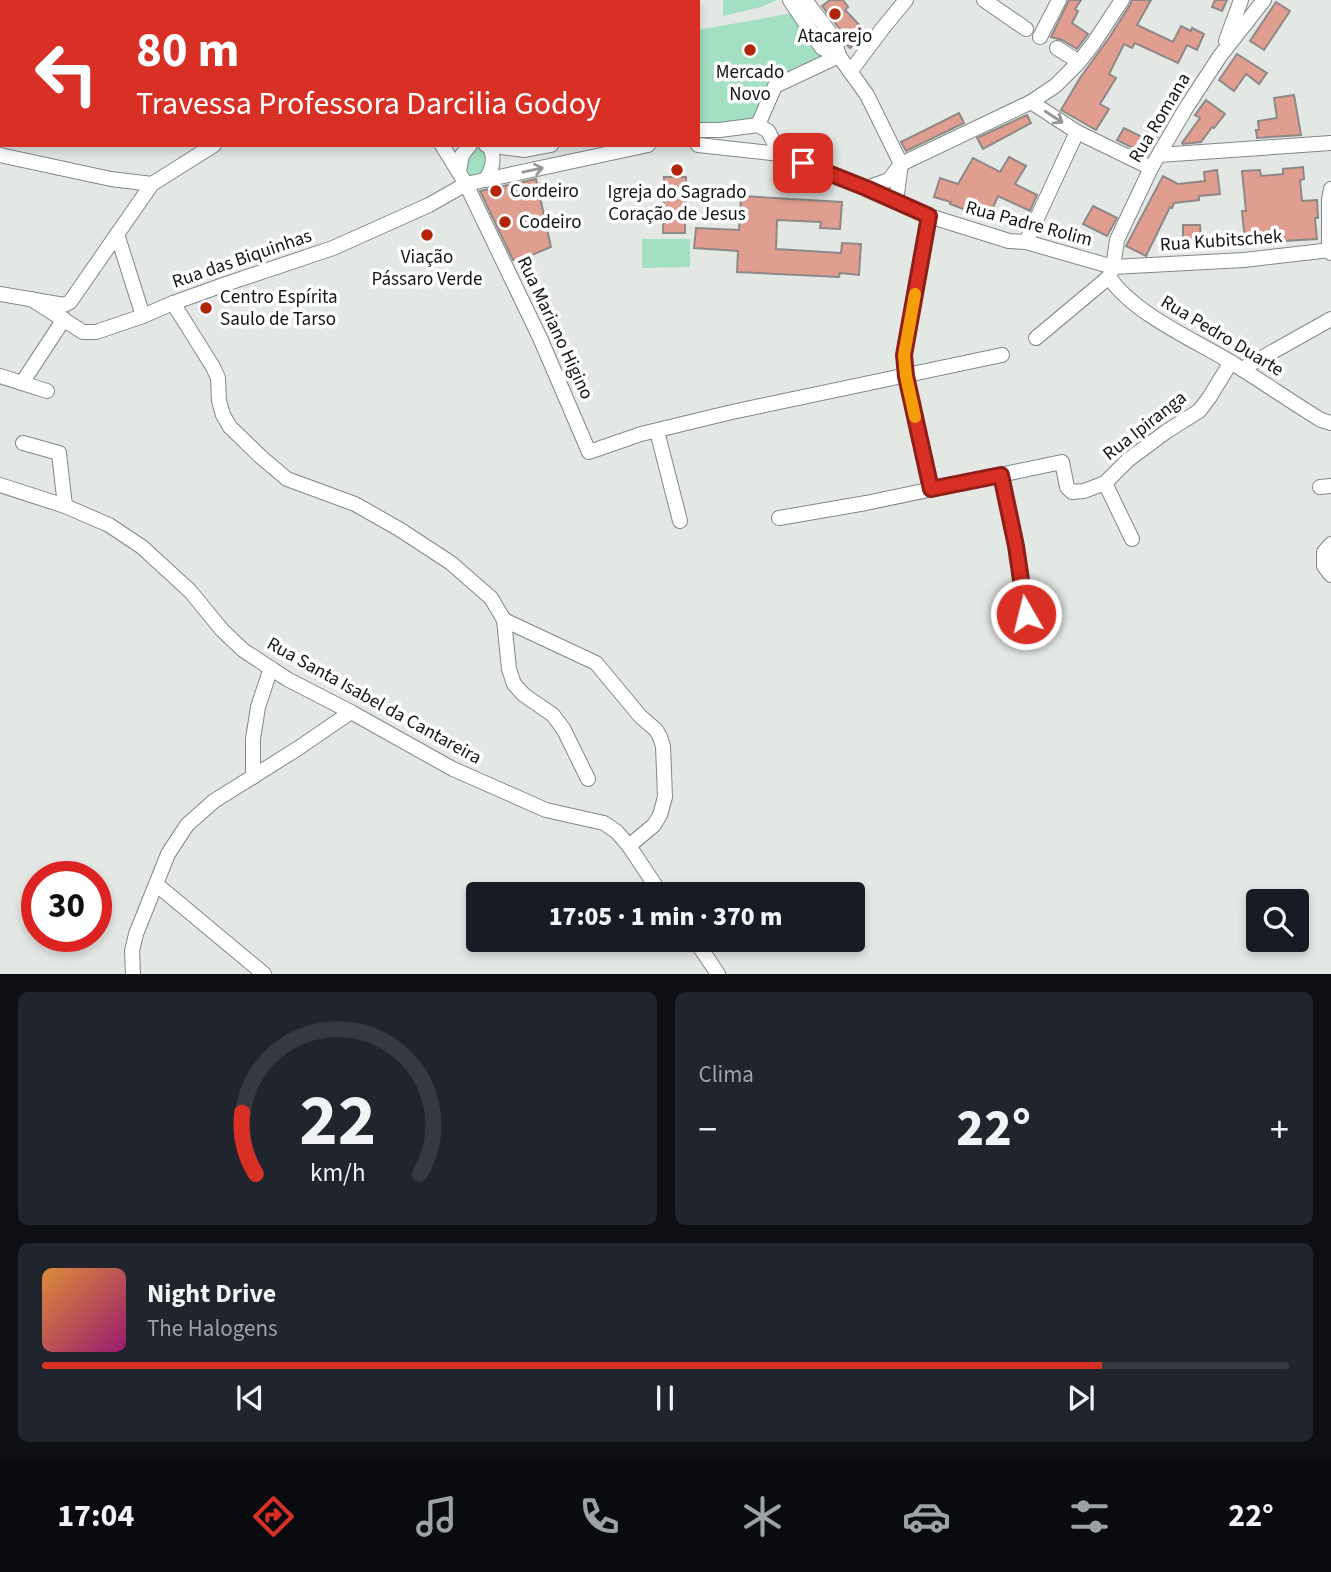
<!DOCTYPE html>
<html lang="pt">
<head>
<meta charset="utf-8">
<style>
  body { margin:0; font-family:"Source Sans 3",sans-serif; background:#20242c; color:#f1f3f6; height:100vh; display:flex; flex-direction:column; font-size:26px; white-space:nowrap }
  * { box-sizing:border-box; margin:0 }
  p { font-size:23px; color:#9ea1a6 }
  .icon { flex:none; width:38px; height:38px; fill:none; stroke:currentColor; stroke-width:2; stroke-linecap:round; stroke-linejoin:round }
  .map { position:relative; height:974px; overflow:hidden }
  .sheet { display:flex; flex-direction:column; gap:18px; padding:18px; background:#0d0f14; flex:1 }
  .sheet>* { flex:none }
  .banner { position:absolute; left:0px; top:0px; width:700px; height:147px; box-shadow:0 4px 10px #0003; background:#d93025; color:#fff; overflow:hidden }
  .controls { position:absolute; left:1246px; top:889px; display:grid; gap:14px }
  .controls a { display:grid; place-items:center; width:63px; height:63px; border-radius:7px; background:#171b24; box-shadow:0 4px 10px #0003; font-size:35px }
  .speed { position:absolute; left:21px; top:861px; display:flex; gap:14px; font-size:35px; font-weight:700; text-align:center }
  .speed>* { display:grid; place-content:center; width:91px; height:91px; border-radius:50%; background:#171b24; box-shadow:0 4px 10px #0003; line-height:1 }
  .speed .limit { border:10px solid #d22; background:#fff; color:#111 }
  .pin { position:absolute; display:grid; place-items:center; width:60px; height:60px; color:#fff; margin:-30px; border-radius:14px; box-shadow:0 4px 10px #0006 }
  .me { position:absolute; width:77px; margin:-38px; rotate:352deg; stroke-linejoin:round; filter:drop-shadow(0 0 5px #0008) }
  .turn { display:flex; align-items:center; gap:24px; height:147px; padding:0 21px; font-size:32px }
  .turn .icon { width:91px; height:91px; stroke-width:2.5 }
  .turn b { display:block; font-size:49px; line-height:60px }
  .big { font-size:52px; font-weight:800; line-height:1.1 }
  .sheet .tile { flex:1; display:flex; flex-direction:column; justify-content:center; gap:10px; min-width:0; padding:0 24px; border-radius:10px; background:#20242c }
  .sheet .dial { align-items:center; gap:0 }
  .dial svg { height:182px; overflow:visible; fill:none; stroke:#363941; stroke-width:7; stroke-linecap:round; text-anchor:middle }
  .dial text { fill:#f1f3f6; stroke:none }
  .song { display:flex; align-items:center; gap:21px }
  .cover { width:84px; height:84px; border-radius:10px; background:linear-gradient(135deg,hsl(30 70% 55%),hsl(320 70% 35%)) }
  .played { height:7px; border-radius:4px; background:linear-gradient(90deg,#d93025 85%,#363941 85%) }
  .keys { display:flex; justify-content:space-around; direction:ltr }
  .heat { display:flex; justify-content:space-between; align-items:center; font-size:38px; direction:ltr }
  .sheet .tiles { flex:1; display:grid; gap:18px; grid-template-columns:1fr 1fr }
  .tile:last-child { grid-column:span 2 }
  .trip { position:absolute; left:466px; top:882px; width:399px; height:70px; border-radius:7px; background:#171b24; box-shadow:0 4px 10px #0003; font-weight:800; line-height:70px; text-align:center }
  .dock { display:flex; height:112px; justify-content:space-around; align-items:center; background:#090b0e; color:#9ea1a6 }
  .dock .icon { width:49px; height:49px }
  .dock .current { color:#d93025 }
  .dock b { font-size:32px; color:#f1f3f6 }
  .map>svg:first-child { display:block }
  .green { fill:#a3dfc3 }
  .building { fill:#df9e90; stroke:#8e8988; stroke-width:2 }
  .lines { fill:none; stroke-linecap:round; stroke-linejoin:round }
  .minor-casing { stroke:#838885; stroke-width:16 }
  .major-casing { stroke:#838885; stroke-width:19 }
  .minor { stroke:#fff; stroke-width:14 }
  .major { stroke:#fff; stroke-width:18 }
  .oneway { stroke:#959695 }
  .route-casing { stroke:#8d1f18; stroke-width:18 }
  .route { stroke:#d93025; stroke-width:12 }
  .slow { stroke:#f59e0b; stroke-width:12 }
  .poi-dot { fill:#b22509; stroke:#fff; stroke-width:2.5 }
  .labels { text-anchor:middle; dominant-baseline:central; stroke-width:7; stroke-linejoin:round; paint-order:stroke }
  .poi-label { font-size:19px; fill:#131514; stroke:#fff }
  .street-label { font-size:19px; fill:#131514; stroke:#fff }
</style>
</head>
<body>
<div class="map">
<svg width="1331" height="974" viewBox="0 0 1331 974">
  <rect width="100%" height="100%" fill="#e3e8e5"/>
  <!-- green -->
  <g class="green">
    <path d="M723,0H777L761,7L723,16Z"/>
    <path d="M793,13L822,56L772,82L753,121L698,125V30Z"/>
    <path d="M477,145L488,149L490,170L467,181L461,163Z"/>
    <path d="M642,239H690V267L642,268Z"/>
  </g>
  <!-- building -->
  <g class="building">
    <path d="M830,0H843L848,7L845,10L866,32L850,48L845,43L842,32L822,6Z"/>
    <path d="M1069,0H1081L1075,9L1078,11L1072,23L1088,34L1077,49L1062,40L1051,37Z"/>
    <path d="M1132,0H1151L1137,25L1173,42L1181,26L1191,31L1192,28L1204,34L1197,50L1187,45L1178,63L1135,43L1132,48L1124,44L1109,74L1116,78L1100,104L1109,109L1096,130L1061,110L1080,78L1109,38L1130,5Z"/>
    <path d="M1215,0H1227L1222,11L1212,7Z"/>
    <path d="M1276,2L1290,11L1264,50L1250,41Z"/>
    <path d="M1237,54L1267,73L1259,84L1246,74L1234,91L1219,80Z"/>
    <path d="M1294,95L1301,135L1257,138L1256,130H1259L1258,121L1277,118L1274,98Z"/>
    <path d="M1206,100L1225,114L1214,128L1212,127L1201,142L1183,144L1182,143L1200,118L1195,115Z"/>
    <path d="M959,113L964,123L906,151L901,142Z"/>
    <path d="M1027,115L1031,123L983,149L977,138Z"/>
    <path d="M1154,120L1164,126L1147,155L1117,140L1124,128L1144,138Z"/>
    <path d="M1009,157L1026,166L1015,184L1037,195L1030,211L998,196L988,219L966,209V210L950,204L951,202L934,197L940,178L958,184L973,158L1000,172Z"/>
    <path d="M1303,167L1304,179L1300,180L1302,201L1317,200L1318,218H1315L1317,239L1264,242V239L1245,241L1242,211H1246L1242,171L1260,170L1261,176L1283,174V169Z"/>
    <path d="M1217,170L1220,194L1199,196V200L1174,203L1172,208L1170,207L1146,256L1126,246L1163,176L1178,184L1205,181L1204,172Z"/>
    <path d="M664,177H686L685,233H663Z"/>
    <path d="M536,179L551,247L527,257L513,260L480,191Z"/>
    <path d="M741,196L842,202L840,229L820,228L821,222L777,220L776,249L841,253L842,243L861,244L859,275L840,273L839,277L737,272L738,251L694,248L696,228L739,230Z"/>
    <path d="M1093,206L1117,218L1107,236L1083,224Z"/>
    <path d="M1183,225H1200L1201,241L1183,242Z"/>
  </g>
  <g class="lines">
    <defs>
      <g id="minor">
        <path d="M790,0L822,48L839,56"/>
        <path d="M805,0L834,38L839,56L867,95L901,164L896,201"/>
        <path d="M984,0L1026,29"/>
        <path d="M1264,0L1220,56L1186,108L1151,168L1117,240L1113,267L1109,277C1133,313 1192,339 1229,361C1260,380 1290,401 1321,420L1331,423"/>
        <path d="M143,2V0"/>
        <path d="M237,2L238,0"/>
        <path d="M0,7H2"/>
        <path d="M1040,37L1059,0"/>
        <path d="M0,38H2"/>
        <path d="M1226,41L1241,0"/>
        <path d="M1057,48L1079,62"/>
        <path d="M850,72L883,28L906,0"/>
        <path d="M1031,102L1077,132L1151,168"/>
        <path d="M0,103L2,100"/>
        <path d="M758,125L775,86L839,56"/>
        <path d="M698,130H720L758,125L768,131L780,154"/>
        <path d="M442,145L466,184L540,338L589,452L641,434L732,412L1002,355"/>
        <path d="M486,145L525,150L551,145"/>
        <path d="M698,145L780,154L866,188L929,216L1009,241L1026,242L1113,267L1244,260L1331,250"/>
        <path d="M0,155L111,179L152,184"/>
        <path d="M1159,155L1331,143"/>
        <path d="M459,171L462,155L470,145"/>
        <path d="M485,180C493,169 495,159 490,147"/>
        <path d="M866,188L889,180L901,164L1031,102L1055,86L1079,62L1093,44L1122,0"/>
        <path d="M1331,189L1329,200V251L1331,253"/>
        <path d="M929,216L904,355L906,376L931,489"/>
        <path d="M117,234L143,316"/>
        <path d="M1026,242L1077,132"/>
        <path d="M0,294L64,305L70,302L152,184L214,145"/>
        <path d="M31,299L83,332H96L143,316L173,303L223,285L333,248L429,205L466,184L648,145"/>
        <path d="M173,303L213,367L218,378L219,401L223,415L230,427L261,457L287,479L355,504L399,529L451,563L491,598L504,620L509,669L514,684L524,695L553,715L564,730L588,779"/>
        <path d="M1036,338L1109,277"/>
        <path d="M1242,369L1331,319"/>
        <path d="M0,376L47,391"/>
        <path d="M22,383L64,319"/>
        <path d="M657,431L680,521"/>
        <path d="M23,443L59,453L65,506"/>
        <path d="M1001,475L1016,546L1026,614"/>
        <path d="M1105,483L1128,460L1167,431L1199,411L1209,398L1231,362"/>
        <path d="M0,485L65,506L109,525L142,547L190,591L222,630L243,650L287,679L351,712L453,769L546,810L604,823L617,832L629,846L661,894"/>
        <path d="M1320,487L1331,486"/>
        <path d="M779,518L866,503L1062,462L1067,487L1072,492L1084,491L1105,483L1132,539"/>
        <path d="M1331,544L1324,552V566L1331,575"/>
        <path d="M504,620L596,663L640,716L656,730L660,737L663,746L665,797L660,815L654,825L629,846"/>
        <path d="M253,777V739L258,707L271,668"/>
        <path d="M156,884L264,974"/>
        <path d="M695,940L718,974"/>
        <path d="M133,974L132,951L136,934L168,854L187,825L214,801L297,749L351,712"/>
      </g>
      <g id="major">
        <path d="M357,0L359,2"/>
        <path d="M378,2L381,0"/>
      </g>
    </defs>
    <!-- minor casing -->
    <use href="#minor" class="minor-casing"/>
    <!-- major casing -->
    <use href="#major" class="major-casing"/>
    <!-- minor -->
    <use href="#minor" class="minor"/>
    <!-- major -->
    <use href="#major" class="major"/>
  </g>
  <!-- one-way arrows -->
  <defs><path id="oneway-shaft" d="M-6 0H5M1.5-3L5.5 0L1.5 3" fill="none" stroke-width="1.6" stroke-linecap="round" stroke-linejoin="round" transform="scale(1.75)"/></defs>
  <g class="oneway">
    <use href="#oneway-shaft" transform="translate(1054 117) rotate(33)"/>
    <use href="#oneway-shaft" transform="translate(533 170) rotate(-12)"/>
  </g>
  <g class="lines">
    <defs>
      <path id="route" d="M803,163L866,188L929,216L904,355L906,376L931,489L1001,475L1016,546L1026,614"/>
    </defs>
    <!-- route casing -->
    <use href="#route" class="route-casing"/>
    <!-- route -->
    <use href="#route" class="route"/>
    <!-- slow -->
    <path class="slow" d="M915,294L904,355L906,376L915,417"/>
  </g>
  <!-- markers -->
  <g class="poi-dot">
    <circle cx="835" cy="14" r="7"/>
    <circle cx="750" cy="50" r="7"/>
    <circle cx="677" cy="170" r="7"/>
    <circle cx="496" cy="191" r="7"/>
    <circle cx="505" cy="222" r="7"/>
    <circle cx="427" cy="235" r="7"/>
    <circle cx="206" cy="308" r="7"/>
  </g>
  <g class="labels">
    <!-- poi labels -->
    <g class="poi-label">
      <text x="835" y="36">Atacarejo</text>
      <text x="750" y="72">Mercado<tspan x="750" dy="22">Novo</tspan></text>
      <text x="510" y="191" text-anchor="start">Cordeiro</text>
      <text x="677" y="192">Igreja do Sagrado<tspan x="677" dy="22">Coração de Jesus</tspan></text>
      <text x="519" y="222" text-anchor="start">Codeiro</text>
      <text x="427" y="257">Viação<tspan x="427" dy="22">Pássaro Verde</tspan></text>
      <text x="220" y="297" text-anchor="start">Centro Espírita<tspan x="220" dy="22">Saulo de Tarso</tspan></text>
    </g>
    <!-- street labels -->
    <g class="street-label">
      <text transform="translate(1160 118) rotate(-59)">Rua Romana</text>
      <text transform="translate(1029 224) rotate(15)">Rua Padre Rolim</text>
      <text transform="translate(1221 241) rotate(-4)">Rua Kubitschek</text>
      <text transform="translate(242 259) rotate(-19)">Rua das Biquinhas</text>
      <text transform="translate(555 328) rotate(65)">Rua Mariano Higino</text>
      <text transform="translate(1222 336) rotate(31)">Rua Pedro Duarte</text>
      <text transform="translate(1145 426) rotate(-38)">Rua Ipiranga</text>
      <text transform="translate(374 701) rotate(29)">Rua Santa Isabel da Cantareira</text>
    </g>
  </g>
</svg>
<div class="controls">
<a><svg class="icon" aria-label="search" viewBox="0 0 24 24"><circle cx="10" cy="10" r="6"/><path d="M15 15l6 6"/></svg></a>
</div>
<div class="speed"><div class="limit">30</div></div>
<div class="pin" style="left:803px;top:163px;background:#d93025"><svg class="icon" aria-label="arrive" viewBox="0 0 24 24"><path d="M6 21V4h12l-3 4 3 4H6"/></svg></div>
<svg class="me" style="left:1026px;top:614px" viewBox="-20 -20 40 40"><circle r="17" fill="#d93025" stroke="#fff" stroke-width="3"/><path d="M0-11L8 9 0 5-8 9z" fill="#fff"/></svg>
<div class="trip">17:05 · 1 min · 370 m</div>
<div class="banner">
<div class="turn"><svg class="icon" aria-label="left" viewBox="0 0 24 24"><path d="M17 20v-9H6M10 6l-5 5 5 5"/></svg><div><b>80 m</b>Travessa Professora Darcilia Godoy</div></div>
</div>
</div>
<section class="sheet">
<div class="tiles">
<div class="tile dial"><svg viewBox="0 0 100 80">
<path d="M14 69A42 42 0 1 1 86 69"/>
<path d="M14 69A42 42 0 0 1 8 42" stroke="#d93025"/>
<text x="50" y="56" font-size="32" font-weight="700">22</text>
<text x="50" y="72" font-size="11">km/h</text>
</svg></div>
<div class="tile"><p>Clima</p>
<div class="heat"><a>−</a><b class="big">22°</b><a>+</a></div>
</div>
<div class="tile">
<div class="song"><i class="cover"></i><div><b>Night Drive</b><p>The Halogens</p></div></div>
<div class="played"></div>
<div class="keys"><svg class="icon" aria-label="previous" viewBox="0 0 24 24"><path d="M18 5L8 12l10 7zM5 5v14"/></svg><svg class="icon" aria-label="pause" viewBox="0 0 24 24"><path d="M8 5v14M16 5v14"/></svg><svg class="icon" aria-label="next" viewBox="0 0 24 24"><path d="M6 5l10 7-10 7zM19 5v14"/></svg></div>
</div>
</div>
</section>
<nav class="dock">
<b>17:04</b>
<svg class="icon current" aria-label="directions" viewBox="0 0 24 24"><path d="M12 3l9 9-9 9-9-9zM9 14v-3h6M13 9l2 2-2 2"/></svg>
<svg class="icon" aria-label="music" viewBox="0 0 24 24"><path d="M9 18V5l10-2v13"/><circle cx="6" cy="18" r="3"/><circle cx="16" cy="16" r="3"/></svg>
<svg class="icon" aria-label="phone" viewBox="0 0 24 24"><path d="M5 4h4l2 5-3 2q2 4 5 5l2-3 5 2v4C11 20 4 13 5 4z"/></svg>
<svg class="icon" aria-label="climate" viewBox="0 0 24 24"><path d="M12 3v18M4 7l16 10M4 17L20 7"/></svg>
<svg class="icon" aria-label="car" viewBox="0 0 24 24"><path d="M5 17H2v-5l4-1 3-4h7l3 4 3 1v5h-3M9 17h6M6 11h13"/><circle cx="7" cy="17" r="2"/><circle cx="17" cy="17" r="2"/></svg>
<svg class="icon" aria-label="filters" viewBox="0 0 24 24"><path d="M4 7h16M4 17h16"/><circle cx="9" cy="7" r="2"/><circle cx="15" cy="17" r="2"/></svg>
<b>22°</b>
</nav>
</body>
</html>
